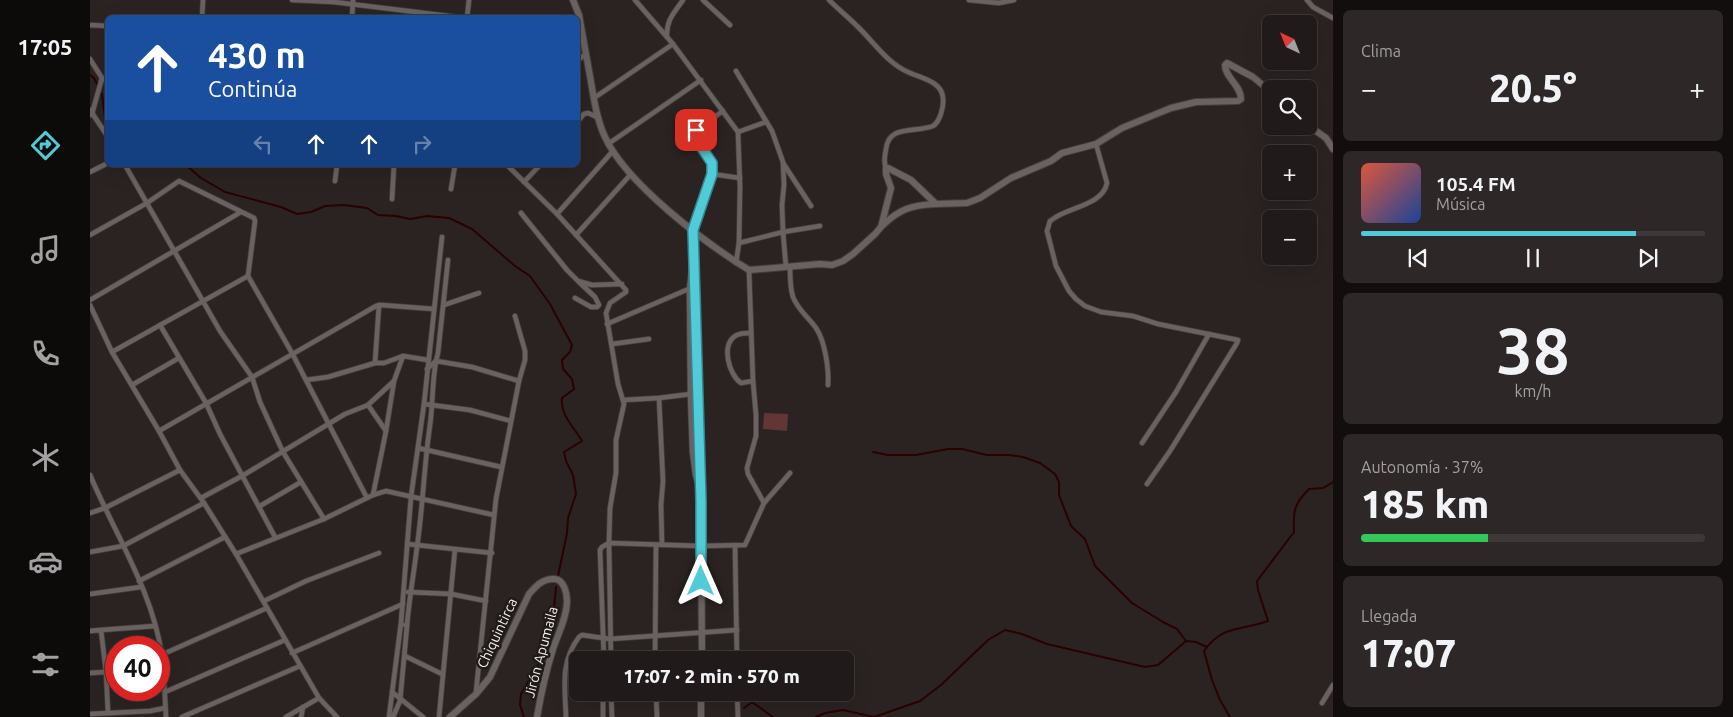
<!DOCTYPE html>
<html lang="es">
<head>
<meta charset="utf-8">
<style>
  body { margin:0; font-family:Ubuntu,sans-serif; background:#2d2727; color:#f1f3f6; height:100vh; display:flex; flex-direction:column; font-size:19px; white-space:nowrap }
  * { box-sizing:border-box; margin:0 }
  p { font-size:16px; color:#a2a1a2 }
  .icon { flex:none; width:28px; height:28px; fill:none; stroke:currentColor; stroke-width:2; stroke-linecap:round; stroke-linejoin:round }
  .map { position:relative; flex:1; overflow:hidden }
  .details { display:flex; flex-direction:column; gap:10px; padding:10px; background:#120e0e; width:400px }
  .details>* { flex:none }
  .hud { position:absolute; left:15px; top:15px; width:475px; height:152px; border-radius:8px; box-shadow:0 5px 20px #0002,0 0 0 1px #3d3839; background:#1a4fa0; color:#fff; overflow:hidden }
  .needle { width:32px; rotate:317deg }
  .tools { position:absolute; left:1172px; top:15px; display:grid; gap:10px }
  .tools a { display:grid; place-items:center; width:55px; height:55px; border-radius:8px; background:#201a1a; box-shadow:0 5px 20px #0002,0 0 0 1px #3d3839; font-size:25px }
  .speed { position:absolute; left:15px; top:636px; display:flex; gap:10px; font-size:25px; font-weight:700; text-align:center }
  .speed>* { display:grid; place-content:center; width:65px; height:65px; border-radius:50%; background:#201a1a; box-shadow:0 5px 20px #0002,0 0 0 1px #3d3839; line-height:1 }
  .speed .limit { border:8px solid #d22; background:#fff; color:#111 }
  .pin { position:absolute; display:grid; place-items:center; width:42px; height:42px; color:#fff; margin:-21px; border-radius:10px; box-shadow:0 2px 8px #0006 }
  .me { position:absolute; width:55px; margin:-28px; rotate:0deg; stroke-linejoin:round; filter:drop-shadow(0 0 4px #0008) }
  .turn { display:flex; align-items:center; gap:18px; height:105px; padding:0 20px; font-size:22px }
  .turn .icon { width:65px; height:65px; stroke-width:2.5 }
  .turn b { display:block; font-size:35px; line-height:42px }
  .lanes { display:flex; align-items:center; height:48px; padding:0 20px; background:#0003; justify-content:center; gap:25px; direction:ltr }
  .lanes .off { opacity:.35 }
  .big { font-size:38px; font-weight:800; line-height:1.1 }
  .details .widget { flex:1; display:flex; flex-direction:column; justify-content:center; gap:8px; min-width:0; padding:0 18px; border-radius:8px; background:#2d2727 }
  .details .dial { align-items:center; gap:0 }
  .dial b { font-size:65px; line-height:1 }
  .song { display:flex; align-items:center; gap:15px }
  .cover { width:60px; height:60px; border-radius:8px; background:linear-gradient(135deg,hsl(10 70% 55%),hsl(220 70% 35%)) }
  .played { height:5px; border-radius:2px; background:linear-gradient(90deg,#52cbd8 80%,#3d3839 80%) }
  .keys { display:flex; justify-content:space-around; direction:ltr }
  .heat { display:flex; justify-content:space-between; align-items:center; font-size:28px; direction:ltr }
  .charge { height:8px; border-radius:4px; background:linear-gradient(90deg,#34c759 37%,#3d3839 0) }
  .trip { position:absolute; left:479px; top:651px; width:285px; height:50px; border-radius:8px; background:#201a1a; box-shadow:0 5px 20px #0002,0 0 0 1px #3d3839; font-weight:800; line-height:50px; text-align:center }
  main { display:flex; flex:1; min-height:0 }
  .tab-bar { display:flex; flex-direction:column; width:90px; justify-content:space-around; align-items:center; background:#0d0a0a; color:#a2a1a2 }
  .tab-bar .icon { width:35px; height:35px }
  .tab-bar .on { color:#52cbd8 }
  .tab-bar b { font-size:22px; color:#f1f3f6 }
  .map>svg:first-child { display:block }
  .green { fill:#623632 }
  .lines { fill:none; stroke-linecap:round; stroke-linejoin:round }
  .stream { stroke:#2b0001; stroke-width:2 }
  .street-casing { stroke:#443f3f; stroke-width:6 }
  .secondary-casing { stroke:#443f3f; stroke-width:8 }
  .street { stroke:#6a6261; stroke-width:4.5 }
  .secondary { stroke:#6a6261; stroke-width:6 }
  .route-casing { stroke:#35848c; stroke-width:12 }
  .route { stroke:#52cbd8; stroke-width:9 }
  .labels { text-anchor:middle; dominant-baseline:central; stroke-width:5; stroke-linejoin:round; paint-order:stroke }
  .street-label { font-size:14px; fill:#f7f2f2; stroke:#201a19 }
</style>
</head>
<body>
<main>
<nav class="tab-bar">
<b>17:05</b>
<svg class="icon on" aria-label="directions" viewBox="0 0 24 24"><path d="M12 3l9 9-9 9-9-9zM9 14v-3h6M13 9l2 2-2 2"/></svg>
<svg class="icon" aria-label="music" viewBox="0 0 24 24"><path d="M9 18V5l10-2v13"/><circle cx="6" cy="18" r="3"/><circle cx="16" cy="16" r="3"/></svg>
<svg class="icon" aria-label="phone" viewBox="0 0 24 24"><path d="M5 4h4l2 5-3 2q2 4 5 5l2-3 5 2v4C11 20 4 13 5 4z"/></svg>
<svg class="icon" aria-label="climate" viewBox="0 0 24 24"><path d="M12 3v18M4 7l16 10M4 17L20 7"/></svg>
<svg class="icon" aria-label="car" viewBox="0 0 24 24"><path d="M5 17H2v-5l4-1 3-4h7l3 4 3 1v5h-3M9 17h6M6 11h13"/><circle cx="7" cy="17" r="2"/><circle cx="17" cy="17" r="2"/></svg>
<svg class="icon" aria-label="filters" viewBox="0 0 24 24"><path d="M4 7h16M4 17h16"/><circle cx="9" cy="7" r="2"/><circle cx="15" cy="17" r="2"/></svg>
</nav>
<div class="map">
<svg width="1243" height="717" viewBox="0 0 1243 717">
  <rect width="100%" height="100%" fill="#2a2322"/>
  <!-- green -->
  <path class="green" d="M674,413L698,414L697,431L673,429Z"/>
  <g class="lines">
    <!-- stream -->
    <g class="stream">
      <path d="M0,75L4,78L7,84"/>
      <path d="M12,94L15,118L18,122"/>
      <path d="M96,165L111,178L135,192L191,207L207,214L221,212L235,206L254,205L277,208L288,215L306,216L320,219L337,216L359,218L382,229L425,266L440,276L460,304L482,345L480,352L472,360L473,369L482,379L484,389L472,398C470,415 484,427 492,441L474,452L476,461L483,475L486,494L478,518L477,533L468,576"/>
      <path d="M783,452L798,455H826L858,449H872L897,455H919L933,457L950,463L965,474L969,482V495L981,526L995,539L1005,566L1042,603L1073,622L1087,629L1096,641"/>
      <path d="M654,708L662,702L683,717"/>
      <path d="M434,717L430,705L431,694L448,665L462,629L466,587"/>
      <path d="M726,717L735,713L753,710L784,717L830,701L851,685L898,640L915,630L932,634L957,644L1055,667L1068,665L1096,641L1106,642L1117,647"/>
      <path d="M1140,717L1130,700L1122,680L1114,651C1133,624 1151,631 1178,621L1168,590L1167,581L1204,532C1203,511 1204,504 1219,489L1233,488L1243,482"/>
    </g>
    <defs>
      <g id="street">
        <path d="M202,0L244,2L375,18"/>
        <path d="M545,0L583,44L648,132L650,187L649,243L646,263"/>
        <path d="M613,0L640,25"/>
        <path d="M739,0C748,9 758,17 767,26C783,41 797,63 818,72C830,78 852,81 853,98C854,106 850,122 843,126C826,133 799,124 796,149C795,156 793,161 796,168"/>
        <path d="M879,0L909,3L924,0"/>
        <path d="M1217,0L1223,7L1243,18"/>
        <path d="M112,18L113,0"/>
        <path d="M262,18L263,0"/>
        <path d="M377,18L379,0"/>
        <path d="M0,25L18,26"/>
        <path d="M577,37C576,20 584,13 593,0"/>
        <path d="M0,59L12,78L18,82"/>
        <path d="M488,60L496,54"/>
        <path d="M646,71L682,131L693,162L694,185L692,205L693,232L649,243"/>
        <path d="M504,98L583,44"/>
        <path d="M0,110L18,137"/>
        <path d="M0,115L2,114L12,78"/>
        <path d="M488,121L494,114L498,113L509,118"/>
        <path d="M648,132L676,122"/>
        <path d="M518,144L611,80"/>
        <path d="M1006,144L1017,183C1013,204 982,207 966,217L960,221L957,231L966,266L979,291L986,299L995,306L1011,312L1043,316L1068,324L1148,340L1147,343L1080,451L1057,484"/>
        <path d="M693,163L721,206"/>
        <path d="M35,165L130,331L162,377L170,402L193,452L234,519"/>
        <path d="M417,165L467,214L536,290V292L520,303L516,313L528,384L534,404L526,440V473L520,508L519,543L521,660"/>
        <path d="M0,172L18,163"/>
        <path d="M622,174V163L603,134L606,130L633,111"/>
        <path d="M245,181L247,165"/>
        <path d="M434,182L450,165"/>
        <path d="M361,189L365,165"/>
        <path d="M302,199L304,165"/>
        <path d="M431,213L477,270L488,281L502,285L532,284"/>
        <path d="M467,214L522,152"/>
        <path d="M603,230L622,174L650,178"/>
        <path d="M0,235L57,203L89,181L164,218L165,221L158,276L202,353L277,498"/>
        <path d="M486,235L541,174"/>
        <path d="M604,265L601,271L599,289L600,395L602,452L605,475L609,488"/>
        <path d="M696,267L693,232L730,226"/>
        <path d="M700,267C700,277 700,288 703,297C708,310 719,318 726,328C735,341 739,369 738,385"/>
        <path d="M659,270L663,381L666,415V436L657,468L658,474L674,503"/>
        <path d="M485,298L501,307H507L509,305L505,297L489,282"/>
        <path d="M0,300L151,212"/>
        <path d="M0,305L22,352L69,431L90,470L114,503L146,554L229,698L247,717"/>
        <path d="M289,305L285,363H294L313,356L338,360"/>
        <path d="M354,305L389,293"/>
        <path d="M517,324L601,288"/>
        <path d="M70,325L116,403L130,434L185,537"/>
        <path d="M661,333C655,333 649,333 645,336C631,346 639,375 651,383L663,381"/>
        <path d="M522,344L559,339"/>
        <path d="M22,352L158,276"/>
        <path d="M337,369L346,361L348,353L358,260"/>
        <path d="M216,380L238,377L285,363"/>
        <path d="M42,385L89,358"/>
        <path d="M569,398L573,481L571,505L572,545"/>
        <path d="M533,400L569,398L601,394"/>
        <path d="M334,404L380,410L421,421"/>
        <path d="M278,405L296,431"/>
        <path d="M69,431L286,306L291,305L344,309"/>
        <path d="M1052,443L1086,392L1119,334"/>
        <path d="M328,448L411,467"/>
        <path d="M0,475C25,534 63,592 72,656C74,676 75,697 76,717"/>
        <path d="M283,495L296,431L304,381L313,356"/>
        <path d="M111,498L152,476L255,414L278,405L304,381"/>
        <path d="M170,506L211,482"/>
        <path d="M0,513L15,508L90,470"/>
        <path d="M317,544L402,553"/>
        <path d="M645,545L647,660"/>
        <path d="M0,552L33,546L114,503"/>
        <path d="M146,554L234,519L283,495L296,491L404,515"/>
        <path d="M49,581L135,537"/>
        <path d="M318,592L361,594L396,601"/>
        <path d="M0,594L51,587"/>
        <path d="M174,601L216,581L289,553"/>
        <path d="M317,626C319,599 324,573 327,547C333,506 334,466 340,425C343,404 342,382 346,361L382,367L429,381"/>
        <path d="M11,630L65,626"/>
        <path d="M0,631L11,630L16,672L0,673"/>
        <path d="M202,653L313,604"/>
        <path d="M71,655L177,608"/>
        <path d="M315,656L352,674"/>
        <path d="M514,660L510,550L512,547L519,543L611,546L655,545L674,503L700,473"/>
        <path d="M565,660L566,545"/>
        <path d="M75,692L195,640"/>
        <path d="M302,692L333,717"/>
        <path d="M386,692L406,499L429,381L435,360V351L425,316"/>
        <path d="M521,692L522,717"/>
        <path d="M566,692L567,717"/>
        <path d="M647,692L648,717"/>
        <path d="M1232,703L1243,685"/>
        <path d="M18,712L16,672H26"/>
        <path d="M0,714L60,711L75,708"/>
        <path d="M92,717L210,666"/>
        <path d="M196,717L229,698"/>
        <path d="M211,717L213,707"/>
        <path d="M299,717L311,623L321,497L334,404L352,237"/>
        <path d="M303,717L310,701L317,626L315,625"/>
        <path d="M349,717L365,549"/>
        <path d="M476,717C475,687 470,662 489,637L492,635L520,639L647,630"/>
        <path d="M513,717V692"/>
      </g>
      <g id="secondary">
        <path d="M483,0L489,15C493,37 497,60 501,82C504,100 507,120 515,137C536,183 615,243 659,270L730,264L742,265L753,261L763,254L785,234L791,227L801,188L796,174V168H798L821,180L846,204L877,203L890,198L921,178L961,161L972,153L1006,144L1032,128L1081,108L1106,102L1148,101L1151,99C1151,85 1135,78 1135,65L1137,63L1163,77L1181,92"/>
        <path d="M1219,126L1236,138L1243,149"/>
        <path d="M792,226C809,209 822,205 846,204"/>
        <path d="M603,230L611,501L612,660"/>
        <path d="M360,717L386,694L400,677L439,594C446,586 453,578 465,579C474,580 477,593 477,601C477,617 468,634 463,649C456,671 451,694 447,717"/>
        <path d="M611,717V692"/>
      </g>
    </defs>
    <!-- street casing -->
    <use href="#street" class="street-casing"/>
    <!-- secondary casing -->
    <use href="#secondary" class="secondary-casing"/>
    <!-- street -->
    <use href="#street" class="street"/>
    <!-- secondary -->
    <use href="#secondary" class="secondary"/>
  </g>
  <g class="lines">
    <defs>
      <path id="route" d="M606,130L604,132V136L622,163V174L603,230L611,501V581"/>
    </defs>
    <!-- route casing -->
    <use href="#route" class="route-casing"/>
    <!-- route -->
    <use href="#route" class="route"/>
  </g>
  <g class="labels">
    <!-- street labels -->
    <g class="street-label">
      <text transform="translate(407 633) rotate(-65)">Chiquintirca</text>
      <text transform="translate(451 652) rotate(-75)">Jirón Apumaila</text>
    </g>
  </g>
</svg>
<div class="tools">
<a><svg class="needle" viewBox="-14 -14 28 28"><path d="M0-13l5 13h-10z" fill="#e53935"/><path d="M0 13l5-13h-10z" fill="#a2a1a2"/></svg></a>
<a><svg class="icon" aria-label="search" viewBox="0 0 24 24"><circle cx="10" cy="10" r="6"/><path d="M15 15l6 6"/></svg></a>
<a>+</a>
<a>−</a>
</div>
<div class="speed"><div class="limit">40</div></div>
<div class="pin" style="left:606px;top:130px;background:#d93025"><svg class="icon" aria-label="arrive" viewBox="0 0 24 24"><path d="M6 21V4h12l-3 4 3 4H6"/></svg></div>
<svg class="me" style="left:611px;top:581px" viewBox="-20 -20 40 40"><path d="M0-17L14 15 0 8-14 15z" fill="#52cbd8" stroke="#fff" stroke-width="4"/></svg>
<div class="trip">17:07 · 2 min · 570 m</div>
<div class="hud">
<div class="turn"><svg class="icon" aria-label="ahead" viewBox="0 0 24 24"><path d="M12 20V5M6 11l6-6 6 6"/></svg><div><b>430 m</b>Continúa</div></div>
<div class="lanes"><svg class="icon off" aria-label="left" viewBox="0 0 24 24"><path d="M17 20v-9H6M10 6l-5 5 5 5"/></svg><svg class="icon" aria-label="ahead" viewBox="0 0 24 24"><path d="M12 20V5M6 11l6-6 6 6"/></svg><svg class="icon" aria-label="ahead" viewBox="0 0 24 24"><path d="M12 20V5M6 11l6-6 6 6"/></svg><svg class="icon off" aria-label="right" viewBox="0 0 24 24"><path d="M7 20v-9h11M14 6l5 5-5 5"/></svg></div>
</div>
</div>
<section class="details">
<div class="widget"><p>Clima</p>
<div class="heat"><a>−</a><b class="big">20.5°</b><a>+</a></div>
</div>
<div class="widget">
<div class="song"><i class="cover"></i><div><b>105.4 FM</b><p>Música</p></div></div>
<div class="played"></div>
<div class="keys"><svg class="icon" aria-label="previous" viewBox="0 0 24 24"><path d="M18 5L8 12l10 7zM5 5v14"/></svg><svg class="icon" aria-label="pause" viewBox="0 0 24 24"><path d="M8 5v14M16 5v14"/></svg><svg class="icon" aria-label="next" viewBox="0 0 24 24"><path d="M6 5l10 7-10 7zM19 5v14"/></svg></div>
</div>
<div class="widget dial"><b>38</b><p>km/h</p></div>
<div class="widget"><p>Autonomía · 37%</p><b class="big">185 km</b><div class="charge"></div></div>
<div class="widget"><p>Llegada</p><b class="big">17:07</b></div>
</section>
</main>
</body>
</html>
